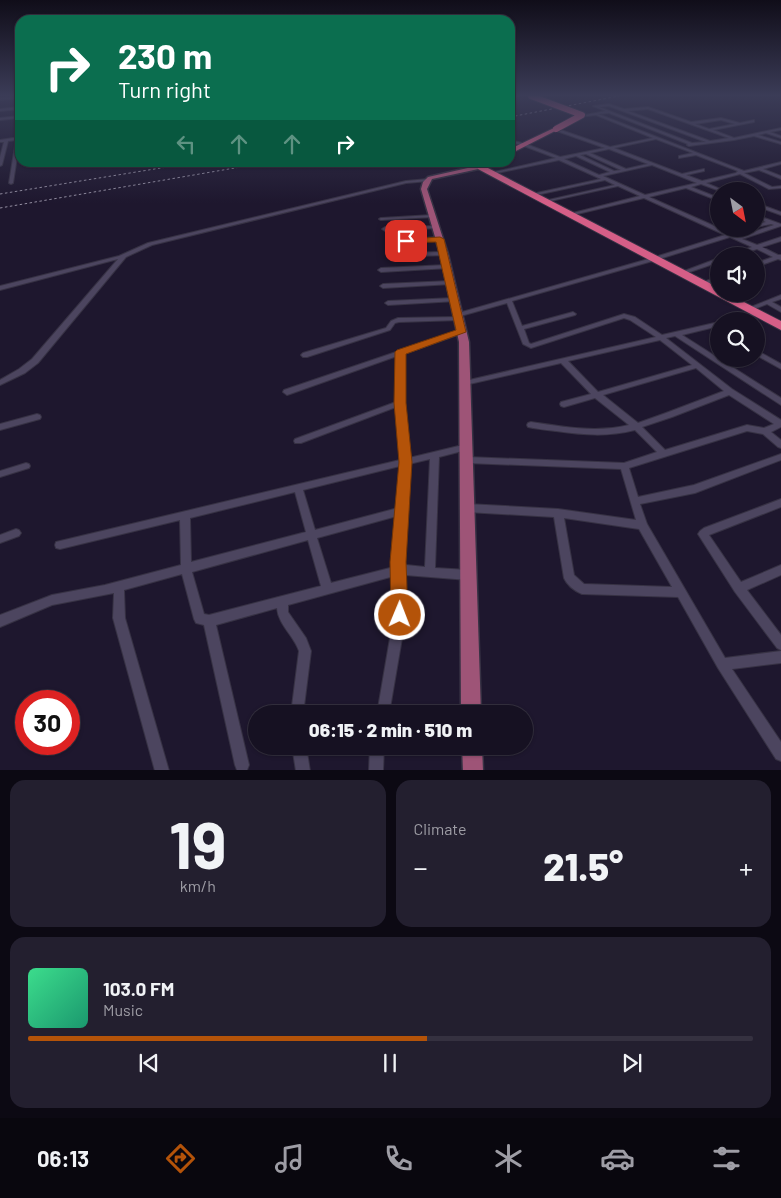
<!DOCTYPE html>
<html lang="en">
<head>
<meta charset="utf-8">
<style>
  body { margin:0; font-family:Barlow,sans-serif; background:#231f2f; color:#f1f3f6; height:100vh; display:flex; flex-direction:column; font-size:19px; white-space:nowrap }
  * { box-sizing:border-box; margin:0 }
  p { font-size:16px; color:#9e9da5 }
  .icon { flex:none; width:28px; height:28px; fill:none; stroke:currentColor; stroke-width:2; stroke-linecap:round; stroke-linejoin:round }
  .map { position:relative; height:770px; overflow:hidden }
  .side { display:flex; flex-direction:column; gap:10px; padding:10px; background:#0c0913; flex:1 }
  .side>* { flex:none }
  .guide { position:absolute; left:15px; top:15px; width:500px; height:152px; border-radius:15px; box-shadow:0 1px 4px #0004,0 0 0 1px #353140; background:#0b6e4f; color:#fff; overflow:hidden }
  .needle { width:32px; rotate:148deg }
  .fabs { position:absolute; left:710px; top:182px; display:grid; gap:10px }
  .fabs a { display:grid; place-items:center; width:55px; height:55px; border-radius:50%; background:#161122; box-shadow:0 1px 4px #0004,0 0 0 1px #353140; font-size:25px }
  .speed { position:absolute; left:15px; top:690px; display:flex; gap:10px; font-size:25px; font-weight:700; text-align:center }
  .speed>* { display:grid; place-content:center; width:65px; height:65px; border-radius:50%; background:#161122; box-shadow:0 1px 4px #0004,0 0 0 1px #353140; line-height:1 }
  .speed .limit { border:8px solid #d22; background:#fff; color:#111 }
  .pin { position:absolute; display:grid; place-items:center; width:42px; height:42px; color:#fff; margin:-21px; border-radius:10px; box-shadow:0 2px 8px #0006 }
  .me { position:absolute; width:55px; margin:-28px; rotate:1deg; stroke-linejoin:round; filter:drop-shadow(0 0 4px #0008) }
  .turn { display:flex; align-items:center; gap:18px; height:105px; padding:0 20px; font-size:22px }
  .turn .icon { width:65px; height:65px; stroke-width:2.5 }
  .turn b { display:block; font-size:35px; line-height:42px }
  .lanes { display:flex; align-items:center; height:48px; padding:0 20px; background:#0003; justify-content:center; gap:25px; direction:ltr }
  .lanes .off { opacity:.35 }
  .big { font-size:38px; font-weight:800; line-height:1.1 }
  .side .tile { flex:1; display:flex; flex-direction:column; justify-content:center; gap:8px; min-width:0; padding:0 18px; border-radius:15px; background:#231f2f }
  .side .dial { align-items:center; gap:0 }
  .dial b { font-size:65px; line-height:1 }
  .song { display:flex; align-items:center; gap:15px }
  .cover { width:60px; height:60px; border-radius:8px; background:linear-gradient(135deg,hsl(150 70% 55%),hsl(160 70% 35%)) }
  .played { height:5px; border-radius:2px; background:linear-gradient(90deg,#b45309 55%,#353140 55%) }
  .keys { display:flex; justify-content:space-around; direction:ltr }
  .heat { display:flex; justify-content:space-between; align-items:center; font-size:28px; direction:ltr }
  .side .tiles { flex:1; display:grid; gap:10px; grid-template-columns:1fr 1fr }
  .tile:last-child { grid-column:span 2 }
  .trip { position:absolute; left:248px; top:705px; width:285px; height:50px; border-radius:25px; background:#161122; box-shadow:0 1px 4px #0004,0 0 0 1px #353140; font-weight:800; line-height:50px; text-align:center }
  .tabs { display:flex; height:80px; justify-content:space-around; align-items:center; background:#09070e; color:#9e9da5 }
  .tabs .icon { width:35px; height:35px }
  .tabs .current { color:#b45309 }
  .tabs b { font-size:22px; color:#f1f3f6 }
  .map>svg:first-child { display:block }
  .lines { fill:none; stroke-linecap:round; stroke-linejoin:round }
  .street-casing { stroke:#373244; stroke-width:2 }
  .primary-casing { stroke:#373244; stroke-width:3 }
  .highway-casing { stroke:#373244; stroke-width:2 }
  .street { fill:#4c455f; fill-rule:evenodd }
  .primary { fill:#9e5477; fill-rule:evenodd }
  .highway { fill:#d55e87; fill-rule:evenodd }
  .rail { stroke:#938ea1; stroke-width:1; stroke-dasharray:2.5 2.5; stroke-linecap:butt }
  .highway-bridge-casing { stroke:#373244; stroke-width:8; stroke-linecap:butt }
  .highway-bridge { stroke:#d55e87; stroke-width:6 }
  .route { fill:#b45309; stroke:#753606 }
</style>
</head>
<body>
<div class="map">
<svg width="781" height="771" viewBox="0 0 781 771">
  <rect width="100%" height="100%" fill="#1e172e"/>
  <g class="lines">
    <defs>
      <g id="street">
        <path d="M20,96V98L0,100V98Z"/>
        <path d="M609,104L624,109L648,107L691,122L721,118L740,123L754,120V122L713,130L734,138L781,128V130L770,132L781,136V138L766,133L758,135L781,142V144L754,136L734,140L689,146L687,145L688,144L609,113L598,114L744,171L781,162V164L763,169L781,176V179L759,170L744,173L772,187L781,186V188L769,189L740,174L706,183L725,191H720L701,184L691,187L719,198V201L686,188L649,197L730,233L745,229H752L735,235L738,237L774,225L771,224L756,227V224L766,222L756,218V215L781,224V226L742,239L757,245L781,237V241L762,247L778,255H781V260L778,259L756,267V263L773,257L757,249L736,256H728L729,255L752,247L730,237L656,260L512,301L522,326L573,312L576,314L575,315L524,329L529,343L531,344L624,314L635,317L662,335L719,322V326L682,335L781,398V405L675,336L666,338L732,389L781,420V427L771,432L781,440V448L778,447L763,434L747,431L629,468L638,497L694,485L781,454V460L695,493L640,504L647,524L725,658L781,651V663L732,669L781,742V761L776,759L718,668L678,597L582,594C575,591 567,585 564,578L554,517L467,512L464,511L462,508L464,505L467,504L558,509L636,520L621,469L467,463L464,462L463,460L464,458L467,457L624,463L657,452L635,430C607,437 584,435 556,431C547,430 537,429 528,427L527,425L528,423L531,422C564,427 597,433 629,425L595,398L564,407L561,406L560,404L561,402L591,394L561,363L465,385L461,383L465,381L656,337L630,320L624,318L531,348L523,344L507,303L457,317L454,315L455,314L652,258L725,235L644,198L569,216V214L640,196L618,186L546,202L544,201L615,185L605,180L532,196V194L601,179L559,160L492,174L490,173L556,158L524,146L510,142V140L526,144L560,157L605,148L554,130L555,128L610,147L653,138L596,115L587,116L585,115L606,111L593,106ZM609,106L706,142L692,143L599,107ZM648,109L729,138L710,141L628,111ZM721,120L735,124L709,129L695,124ZM656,139L693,153L679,156V158L696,155L738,171L736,173L702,181L686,175L704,171V169L682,174L614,148ZM609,149L648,164L626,169L590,153ZM586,154L621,170L614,171L580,155ZM576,156L610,172L599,175L564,159ZM652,165L697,183L645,195L603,176ZM660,340L692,365L598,392L568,361ZM696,368L724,391L666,413L638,423L603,395ZM729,395L774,424L764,428L747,425L665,450L642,427L672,417ZM564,518L639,529L672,587L584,584L574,575Z"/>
        <path d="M20,107V109L0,111V109Z"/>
        <path d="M20,116V118L0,120V118Z"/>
        <rect x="17" y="132" width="3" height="2"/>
        <path d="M20,137L13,183L11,184L9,183L16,140L8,141L2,165L0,166V157L4,142H0V140Z"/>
        <path d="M428,179L430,180L429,181L406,183L152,245L126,257L38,363L25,373L0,385V380L19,369L32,359L118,259L0,290V286L119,256L148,243L406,181Z"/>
        <path d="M756,203L781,212V215L756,206Z"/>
        <path d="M432,215L434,216V217L381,220L379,219L381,218Z"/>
        <path d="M436,226L438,227V228L385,231L382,229L385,227Z"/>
        <path d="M440,237L442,238V240L389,244L386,242L389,240Z"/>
        <path d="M444,252L446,253V255L392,257L389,255L392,253Z"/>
        <path d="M719,258V262L684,274H680L679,273Z"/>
        <path d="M447,265L449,266V268L381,272L378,270L381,268Z"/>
        <path d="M719,276V280L702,286L699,284Z"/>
        <path d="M450,281L452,282V284L383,288L380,286L383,284Z"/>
        <path d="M781,295V299L772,302L781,307V312L767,304L749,311L746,309Z"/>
        <path d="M454,298L457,300L456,301L388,305L385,303L388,301Z"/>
        <path d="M758,312L761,314L760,315L735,321H725L726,320Z"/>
        <path d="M458,317L460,318L461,319L460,320L399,322L395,323L390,330L307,357H303L301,355L303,353L386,328L391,321L398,318Z"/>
        <path d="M461,330L464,332L463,333L404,354V403L409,458L467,444L470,445L471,447L470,449L439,457L435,568L468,570L472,572L473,575L472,578L468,580L405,575L407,609L389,714H377L395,609L394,576L288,605V612L306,638L311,651L303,714H291L299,651C294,636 278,624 277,608L216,625L249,765L247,770H237L235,765L204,625L196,623L194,619L182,574L124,590L125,618L169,771H155L113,618L114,593L52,605L0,627V615L52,595L105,585L181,565L180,520L60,549L56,548L55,545L56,542L400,460L396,407L301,443H295L294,441L295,439L396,402L397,356L290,394L287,395L283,392L284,390ZM430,459L425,567L406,565L404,564L409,464ZM400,466L398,508L315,530L303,490ZM295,492L306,532L191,562L190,518ZM397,516L394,567L331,583L317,538ZM308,540L321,586L209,615L204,614L192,572Z"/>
        <path d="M756,350L781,364V369L756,355Z"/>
        <path d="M37,414L40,415L41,417L40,419L0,430V424Z"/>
        <path d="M26,463L29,464L30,466L29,468L0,477V471Z"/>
        <path d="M781,499V507L709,535L741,582L781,565V575L747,590L781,635V650L777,648L735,592L698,534L700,531L704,528Z"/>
        <path d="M16,529L19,530L21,533L19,536L0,543V535Z"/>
        <path d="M292,746H306L310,771H296Z"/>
        <path d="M370,746H384L383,771H369Z"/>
      </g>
      <g id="primary">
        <path d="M481,165L484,167L483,168L432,179L427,189L448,254L469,342L481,714H461L459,342L440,254L421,189L423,182L428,177Z"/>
        <path d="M462,746H482L483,771H463Z"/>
      </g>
      <g id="highway">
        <path d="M510,96H519L510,98Z"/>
        <path d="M554,128L559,129L510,154V149Z"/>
        <path d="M484,162H493L486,167L719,288V294H728L781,321V330L478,169V165Z"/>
      </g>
    </defs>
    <!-- street casing -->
    <use href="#street" class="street-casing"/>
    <!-- primary casing -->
    <use href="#primary" class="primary-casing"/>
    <!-- highway casing -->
    <use href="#highway" class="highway-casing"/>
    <!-- street -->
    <use href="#street" class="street"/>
    <!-- primary -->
    <use href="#primary" class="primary"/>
    <!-- highway -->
    <use href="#highway" class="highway"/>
    <!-- rail -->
    <g class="rail">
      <path d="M510,117L619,96"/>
      <path d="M0,194L198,162"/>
      <path d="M0,208L270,162"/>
    </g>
    <defs>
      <path id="highway-bridge" d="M531,96L582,115L556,129"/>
    </defs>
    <!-- highway-bridge casing -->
    <use href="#highway-bridge" class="highway-bridge-casing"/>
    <!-- highway-bridge -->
    <use href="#highway-bridge" class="highway-bridge"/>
  </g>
  <!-- sky -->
  <linearGradient id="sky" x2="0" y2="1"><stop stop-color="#100d19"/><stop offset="0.47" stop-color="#3b3c57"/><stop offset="1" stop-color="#3b3c57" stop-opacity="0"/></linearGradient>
  <rect width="781" height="203" fill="url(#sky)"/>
  <!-- route -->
  <path class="route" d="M440,237L444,239L466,332L406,354V403L412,462L406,562L408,615L406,621L400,623L394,621L391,615L390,562L399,462L394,403L395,352L397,350L456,330L436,242L406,243L402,241L406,239Z"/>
</svg>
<div class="fabs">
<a><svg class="needle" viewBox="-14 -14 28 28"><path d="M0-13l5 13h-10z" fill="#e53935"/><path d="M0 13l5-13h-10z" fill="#9e9da5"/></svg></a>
<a><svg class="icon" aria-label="sound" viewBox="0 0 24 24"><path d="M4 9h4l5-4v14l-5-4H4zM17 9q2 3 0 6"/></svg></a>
<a><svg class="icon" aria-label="search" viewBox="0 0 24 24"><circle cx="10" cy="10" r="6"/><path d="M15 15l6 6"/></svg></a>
</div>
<div class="speed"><div class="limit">30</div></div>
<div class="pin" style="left:406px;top:241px;background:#d93025"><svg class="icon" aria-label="arrive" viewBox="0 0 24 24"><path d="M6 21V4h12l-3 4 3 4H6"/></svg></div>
<svg class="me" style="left:400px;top:615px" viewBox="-20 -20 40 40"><circle r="17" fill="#b45309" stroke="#fff" stroke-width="3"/><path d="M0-11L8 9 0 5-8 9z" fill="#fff"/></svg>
<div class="trip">06:15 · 2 min · 510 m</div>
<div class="guide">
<div class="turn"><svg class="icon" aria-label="right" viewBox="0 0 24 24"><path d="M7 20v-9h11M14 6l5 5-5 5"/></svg><div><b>230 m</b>Turn right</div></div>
<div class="lanes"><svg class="icon off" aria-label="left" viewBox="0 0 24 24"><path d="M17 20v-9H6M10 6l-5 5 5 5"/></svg><svg class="icon off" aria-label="ahead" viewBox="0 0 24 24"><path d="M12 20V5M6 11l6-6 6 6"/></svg><svg class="icon off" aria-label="ahead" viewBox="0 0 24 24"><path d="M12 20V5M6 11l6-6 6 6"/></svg><svg class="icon" aria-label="right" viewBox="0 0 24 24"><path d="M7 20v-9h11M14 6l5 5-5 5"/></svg></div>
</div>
</div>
<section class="side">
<div class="tiles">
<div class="tile dial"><b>19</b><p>km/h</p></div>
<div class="tile"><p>Climate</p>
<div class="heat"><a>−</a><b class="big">21.5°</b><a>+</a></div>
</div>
<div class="tile">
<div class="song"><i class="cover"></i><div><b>103.0 FM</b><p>Music</p></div></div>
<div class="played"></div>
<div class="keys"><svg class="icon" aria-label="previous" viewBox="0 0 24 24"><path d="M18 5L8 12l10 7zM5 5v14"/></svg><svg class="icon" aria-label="pause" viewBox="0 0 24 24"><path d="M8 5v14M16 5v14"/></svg><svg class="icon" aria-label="next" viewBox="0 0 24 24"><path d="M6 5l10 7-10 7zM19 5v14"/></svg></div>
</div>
</div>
</section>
<nav class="tabs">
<b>06:13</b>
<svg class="icon current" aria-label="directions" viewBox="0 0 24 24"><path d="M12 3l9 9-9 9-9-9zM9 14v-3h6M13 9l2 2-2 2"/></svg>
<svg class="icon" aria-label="music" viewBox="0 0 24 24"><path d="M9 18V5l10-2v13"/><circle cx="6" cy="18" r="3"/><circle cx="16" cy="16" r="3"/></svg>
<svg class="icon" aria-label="phone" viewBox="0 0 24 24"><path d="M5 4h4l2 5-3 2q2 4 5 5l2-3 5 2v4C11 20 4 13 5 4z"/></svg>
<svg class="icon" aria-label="climate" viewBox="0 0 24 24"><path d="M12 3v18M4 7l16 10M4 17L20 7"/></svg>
<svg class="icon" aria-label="car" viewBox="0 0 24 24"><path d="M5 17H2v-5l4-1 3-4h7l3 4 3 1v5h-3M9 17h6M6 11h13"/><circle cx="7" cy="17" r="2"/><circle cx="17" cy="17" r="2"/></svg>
<svg class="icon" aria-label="filters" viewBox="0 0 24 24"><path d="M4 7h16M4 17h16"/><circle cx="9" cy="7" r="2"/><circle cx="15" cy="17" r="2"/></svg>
</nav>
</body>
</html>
